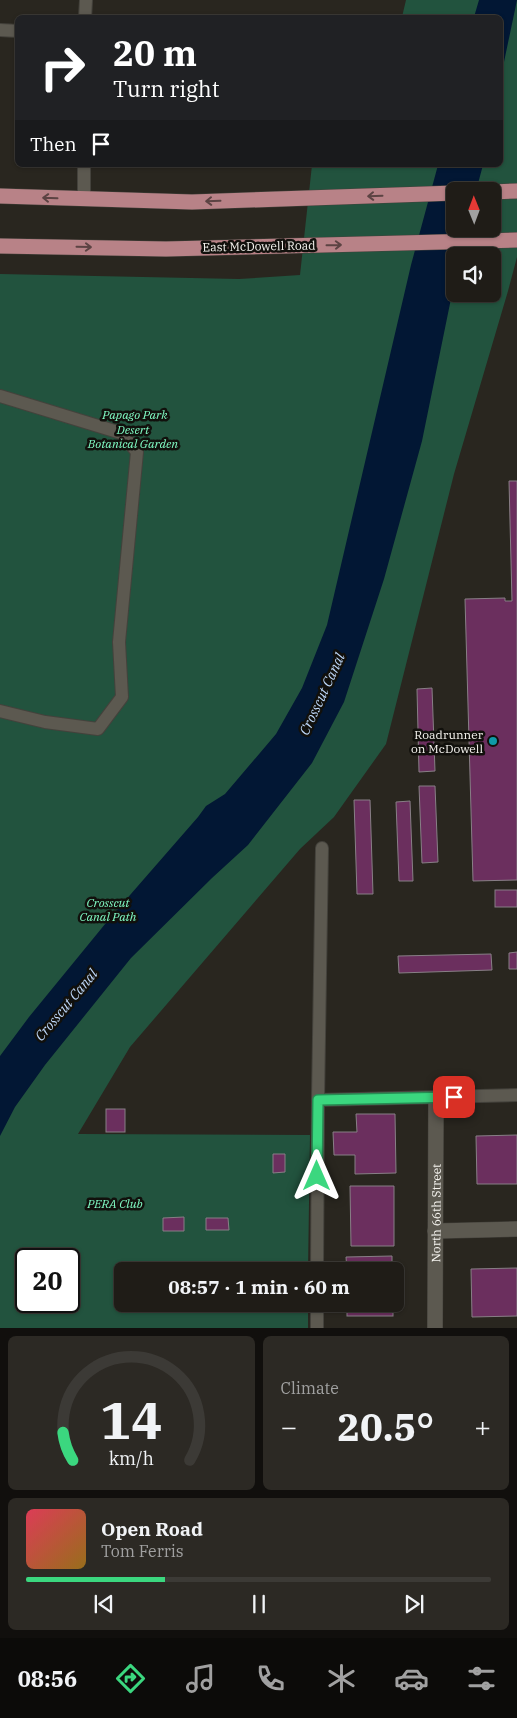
<!DOCTYPE html>
<html lang="en">
<head>
<meta charset="utf-8">
<style>
  body { margin:0; font-family:"IBM Plex Serif",serif; background:#2c2924; color:#f1f3f6; height:100vh; display:flex; flex-direction:column; font-size:19px; white-space:nowrap }
  * { box-sizing:border-box; margin:0 }
  p { font-size:16px; color:#a1a1a1 }
  .icon { flex:none; width:28px; height:28px; fill:none; stroke:currentColor; stroke-width:2; stroke-linecap:round; stroke-linejoin:round }
  .map { position:relative; height:1328px; overflow:hidden }
  .sheet { display:flex; flex-direction:column; gap:8px; padding:8px; background:#110f0d; flex:1 }
  .sheet>* { flex:none }
  .hud { position:absolute; left:15px; top:15px; width:488px; height:152px; border-radius:8px; box-shadow:0 1px 4px #0004,0 0 0 1px #3c3a36; background:#202124; color:#fff; overflow:hidden }
  .needle { width:32px; rotate:359deg }
  .buttons { position:absolute; left:446px; top:182px; display:grid; gap:10px }
  .buttons a { display:grid; place-items:center; width:55px; height:55px; border-radius:8px; background:#1f1c17; box-shadow:0 1px 4px #0004,0 0 0 1px #3c3a36; font-size:25px }
  .speed { position:absolute; left:15px; top:1248px; display:flex; gap:10px; font-size:25px; font-weight:700; text-align:center }
  .speed>* { display:grid; place-content:center; width:65px; height:65px; border-radius:50%; background:#1f1c17; box-shadow:0 1px 4px #0004,0 0 0 1px #3c3a36; line-height:1 }
  .speed .limit { border:2px solid #111; border-radius:8px; background:#fff; color:#111 }
  .pin { position:absolute; display:grid; place-items:center; width:42px; height:42px; color:#fff; margin:-21px; border-radius:10px; box-shadow:0 2px 8px #0006 }
  .me { position:absolute; width:55px; margin:-28px; rotate:0deg; stroke-linejoin:round; filter:drop-shadow(0 0 4px #0008) }
  .turn { display:flex; align-items:center; gap:18px; height:105px; padding:0 15px; font-size:22px }
  .turn .icon { width:65px; height:65px; stroke-width:2.5 }
  .turn b { display:block; font-size:35px; line-height:42px }
  .then { display:flex; align-items:center; height:48px; padding:0 15px; background:#0003; gap:10px; font-size:19px }
  .big { font-size:38px; font-weight:700; line-height:1.1 }
  .sheet .tile { flex:1; display:flex; flex-direction:column; justify-content:center; gap:8px; min-width:0; padding:0 18px; border-radius:8px; background:#2c2924 }
  .sheet .dial { align-items:center; gap:0 }
  .dial svg { height:130px; overflow:visible; fill:none; stroke:#3c3a36; stroke-width:7; stroke-linecap:round; text-anchor:middle }
  .dial text { fill:#f1f3f6; stroke:none }
  .song { display:flex; align-items:center; gap:15px }
  .cover { width:60px; height:60px; border-radius:8px; background:linear-gradient(135deg,hsl(350 70% 55%),hsl(40 70% 35%)) }
  .played { height:5px; border-radius:2px; background:linear-gradient(90deg,#3bd77f 30%,#3c3a36 30%) }
  .keys { display:flex; justify-content:space-around; direction:ltr }
  .heat { display:flex; justify-content:space-between; align-items:center; font-size:28px; direction:ltr }
  .sheet .tiles { flex:1; display:grid; gap:8px; grid-template-columns:1fr 1fr }
  .tile:last-child { grid-column:span 2 }
  .trip { position:absolute; left:114px; top:1262px; width:290px; height:50px; border-radius:8px; background:#1f1c17; box-shadow:0 1px 4px #0004,0 0 0 1px #3c3a36; font-weight:700; line-height:50px; text-align:center }
  .tab-bar { display:flex; height:80px; justify-content:space-around; align-items:center; background:#0c0b09; color:#a1a1a1 }
  .tab-bar .icon { width:35px; height:35px }
  .tab-bar .selected { color:#3bd77f }
  .tab-bar b { font-size:22px; color:#f1f3f6 }
  .map>svg:first-child { display:block }
  .green { fill:#22533e; fill-rule:evenodd }
  .water { fill:#021734 }
  .building { fill:#6b2f5e; stroke:#887f86 }
  .lines { fill:none; stroke-linecap:round; stroke-linejoin:round }
  .lane-casing { stroke:#44423c; stroke-width:14 }
  .street-casing { stroke:#44423c; stroke-width:16 }
  .primary-casing { stroke:#44423c; stroke-width:16 }
  .lane { stroke:#5c5950; stroke-width:12 }
  .street { stroke:#5c5950; stroke-width:15 }
  .primary { stroke:#b88287; stroke-width:15 }
  .oneway { stroke:#5c4343 }
  .route-casing { stroke:#268c53; stroke-width:12 }
  .route { stroke:#3bd77f; stroke-width:9 }
  .culture-dot { fill:#0f9aa8; stroke:#11100c; stroke-width:2 }
  .labels { text-anchor:middle; dominant-baseline:central; stroke-width:5; stroke-linejoin:round; paint-order:stroke }
  .street-label { font-size:12px; fill:#f7f5f0; stroke:#11100c }
  .park-label { font-size:12px; font-style:italic; fill:#81fcc5; stroke:#11100c }
  .poi-label { font-size:12px; fill:#f7f5f0; stroke:#11100c; text-anchor:end }
  .water-label { font-size:14px; font-style:italic; fill:#bfd9fb; stroke:#11100c }
</style>
</head>
<body>
<div class="map">
<svg width="517" height="1328" viewBox="0 0 517 1328">
  <rect width="100%" height="100%" fill="#29261f"/>
  <!-- green -->
  <path class="green" d="M406,0H517V257L508,291L454,474L386,744L334,817L300,849L130,1047L78,1134L310,1135L308,1271H122V1304H308V1328H0V274L239,279L300,275L312,165H500V18L402,17ZM455,191H492V229H455ZM455,256H492V294H455ZM26,1259H69V1301H26Z"/>
  <!-- water -->
  <g class="water">
    <path d="M479,0H517L500,81V18L474,17Z"/>
    <path d="M438,165H483L476,191H455V229H467L460,256H455V279L422,441L384,579L344,702L312,763L248,845L212,878L131,958L45,1065L15,1107L0,1136V1056L29,1017L110,918L198,817L206,806L225,794L276,734L302,688L327,625L411,265Z"/>
  </g>
  <!-- building -->
  <g class="building">
    <path d="M509,481H517V880L473,881L465,599L505,598V601H512Z"/>
    <path d="M432,688L435,771L419,772L417,689Z"/>
    <path d="M419,786H435L438,862L422,863Z"/>
    <path d="M354,800H370L373,894H357Z"/>
    <path d="M410,801L413,881H399L396,802Z"/>
    <rect x="495" y="890" width="22" height="17"/>
    <path d="M517,952V969H509V953Z"/>
    <path d="M491,954L492,970L399,973L398,956Z"/>
    <rect x="106" y="1109" width="19" height="23"/>
    <path d="M356,1114H395L396,1173L355,1174V1155H334L333,1132H357Z"/>
    <path d="M517,1135V1184H477L476,1136Z"/>
    <path d="M273,1154H285V1172L273,1173Z"/>
    <path d="M350,1186H394V1246H351Z"/>
    <path d="M184,1217V1231H163V1218Z"/>
    <path d="M206,1218H228L229,1230H206Z"/>
    <path d="M392,1256V1271H347L346,1257Z"/>
    <path d="M517,1268V1316L472,1317L471,1269Z"/>
    <rect x="347" y="1304" width="46" height="12"/>
  </g>
  <g class="lines">
    <defs>
      <g id="lane">
        <path d="M85,18L86,0"/>
        <path d="M0,30L18,31"/>
        <path d="M84,165V199"/>
        <path d="M0,396L121,433L137,452L119,642L122,697L98,729L45,722L0,711"/>
        <path d="M318,1100L517,1095"/>
        <path d="M317,1271L318,1100L322,848"/>
        <path d="M317,1328V1304"/>
      </g>
      <g id="street">
        <path d="M435,1231L517,1229"/>
        <path id="s1" d="M435,1328L436,1098"/>
      </g>
      <g id="primary">
        <path d="M492,192L517,191"/>
        <path d="M0,196L192,202L455,193"/>
        <path d="M0,246L166,249L517,240"/>
      </g>
    </defs>
    <!-- lane casing -->
    <use href="#lane" class="lane-casing"/>
    <!-- street casing -->
    <use href="#street" class="street-casing"/>
    <!-- primary casing -->
    <use href="#primary" class="primary-casing"/>
    <!-- lane -->
    <use href="#lane" class="lane"/>
    <!-- street -->
    <use href="#street" class="street"/>
    <!-- primary -->
    <use href="#primary" class="primary"/>
  </g>
  <!-- one-way arrows -->
  <defs><path id="oneway-shaft" d="M-6 0H5M1.5-3L5.5 0L1.5 3" fill="none" stroke-width="1.6" stroke-linecap="round" stroke-linejoin="round" transform="scale(1.25)"/></defs>
  <g class="oneway">
    <use href="#oneway-shaft" transform="translate(375 196) rotate(178)"/>
    <use href="#oneway-shaft" transform="translate(50 198) rotate(-178)"/>
    <use href="#oneway-shaft" transform="translate(213 201) rotate(178)"/>
    <use href="#oneway-shaft" transform="translate(334 245) rotate(-1)"/>
    <use href="#oneway-shaft" transform="translate(84 247) rotate(1)"/>
  </g>
  <g class="lines">
    <defs>
      <path id="route" d="M317,1176L318,1100L454,1097"/>
    </defs>
    <!-- route casing -->
    <use href="#route" class="route-casing"/>
    <!-- route -->
    <use href="#route" class="route"/>
  </g>
  <!-- markers -->
  <circle class="culture-dot" cx="493" cy="741" r="5"/>
  <g class="labels">
    <!-- street labels -->
    <g class="street-label">
      <text transform="translate(259 246) rotate(-1)">East McDowell Road</text>
      <text stroke="none"><textPath href="#s1" startOffset="115">North 66th Street</textPath></text>
    </g>
    <!-- park labels -->
    <g class="park-label">
      <text x="135" y="414">Papago Park</text>
      <text x="133" y="429">Desert<tspan x="133" dy="14">Botanical Garden</tspan></text>
      <text x="108" y="902">Crosscut<tspan x="108" dy="14">Canal Path</tspan></text>
      <text x="115" y="1203">PERA Club</text>
    </g>
    <!-- poi labels -->
    <g class="poi-label">
      <text x="483" y="734">Roadrunner<tspan x="483" dy="14">on McDowell</tspan></text>
    </g>
    <!-- water labels -->
    <g class="water-label">
      <text transform="translate(322 694) rotate(-65)">Crosscut Canal</text>
      <text transform="translate(66 1005) rotate(-50)">Crosscut Canal</text>
    </g>
  </g>
</svg>
<div class="buttons">
<a><svg class="needle" viewBox="-14 -14 28 28"><path d="M0-13l5 13h-10z" fill="#e53935"/><path d="M0 13l5-13h-10z" fill="#a1a1a1"/></svg></a>
<a><svg class="icon" aria-label="sound" viewBox="0 0 24 24"><path d="M4 9h4l5-4v14l-5-4H4zM17 9q2 3 0 6"/></svg></a>
</div>
<div class="speed"><div class="limit">20</div></div>
<div class="pin" style="left:454px;top:1097px;background:#d93025"><svg class="icon" aria-label="arrive" viewBox="0 0 24 24"><path d="M6 21V4h12l-3 4 3 4H6"/></svg></div>
<svg class="me" style="left:317px;top:1176px" viewBox="-20 -20 40 40"><path d="M0-17L14 15 0 8-14 15z" fill="#3bd77f" stroke="#fff" stroke-width="4"/></svg>
<div class="trip">08:57 · 1 min · 60 m</div>
<div class="hud">
<div class="turn"><svg class="icon" aria-label="right" viewBox="0 0 24 24"><path d="M7 20v-9h11M14 6l5 5-5 5"/></svg><div><b>20 m</b>Turn right</div></div>
<div class="then">Then<svg class="icon" aria-label="arrive" viewBox="0 0 24 24"><path d="M6 21V4h12l-3 4 3 4H6"/></svg></div>
</div>
</div>
<section class="sheet">
<div class="tiles">
<div class="tile dial"><svg viewBox="0 0 100 80">
<path d="M14 69A42 42 0 1 1 86 69"/>
<path d="M14 69A42 42 0 0 1 8 52" stroke="#3bd77f"/>
<text x="50" y="56" font-size="32" font-weight="700">14</text>
<text x="50" y="72" font-size="11">km/h</text>
</svg></div>
<div class="tile"><p>Climate</p>
<div class="heat"><a>−</a><b class="big">20.5°</b><a>+</a></div>
</div>
<div class="tile">
<div class="song"><i class="cover"></i><div><b>Open Road</b><p>Tom Ferris</p></div></div>
<div class="played"></div>
<div class="keys"><svg class="icon" aria-label="previous" viewBox="0 0 24 24"><path d="M18 5L8 12l10 7zM5 5v14"/></svg><svg class="icon" aria-label="pause" viewBox="0 0 24 24"><path d="M8 5v14M16 5v14"/></svg><svg class="icon" aria-label="next" viewBox="0 0 24 24"><path d="M6 5l10 7-10 7zM19 5v14"/></svg></div>
</div>
</div>
</section>
<nav class="tab-bar">
<b>08:56</b>
<svg class="icon selected" aria-label="directions" viewBox="0 0 24 24"><path d="M12 3l9 9-9 9-9-9zM9 14v-3h6M13 9l2 2-2 2"/></svg>
<svg class="icon" aria-label="music" viewBox="0 0 24 24"><path d="M9 18V5l10-2v13"/><circle cx="6" cy="18" r="3"/><circle cx="16" cy="16" r="3"/></svg>
<svg class="icon" aria-label="phone" viewBox="0 0 24 24"><path d="M5 4h4l2 5-3 2q2 4 5 5l2-3 5 2v4C11 20 4 13 5 4z"/></svg>
<svg class="icon" aria-label="climate" viewBox="0 0 24 24"><path d="M12 3v18M4 7l16 10M4 17L20 7"/></svg>
<svg class="icon" aria-label="car" viewBox="0 0 24 24"><path d="M5 17H2v-5l4-1 3-4h7l3 4 3 1v5h-3M9 17h6M6 11h13"/><circle cx="7" cy="17" r="2"/><circle cx="17" cy="17" r="2"/></svg>
<svg class="icon" aria-label="filters" viewBox="0 0 24 24"><path d="M4 7h16M4 17h16"/><circle cx="9" cy="7" r="2"/><circle cx="15" cy="17" r="2"/></svg>
</nav>
</body>
</html>
